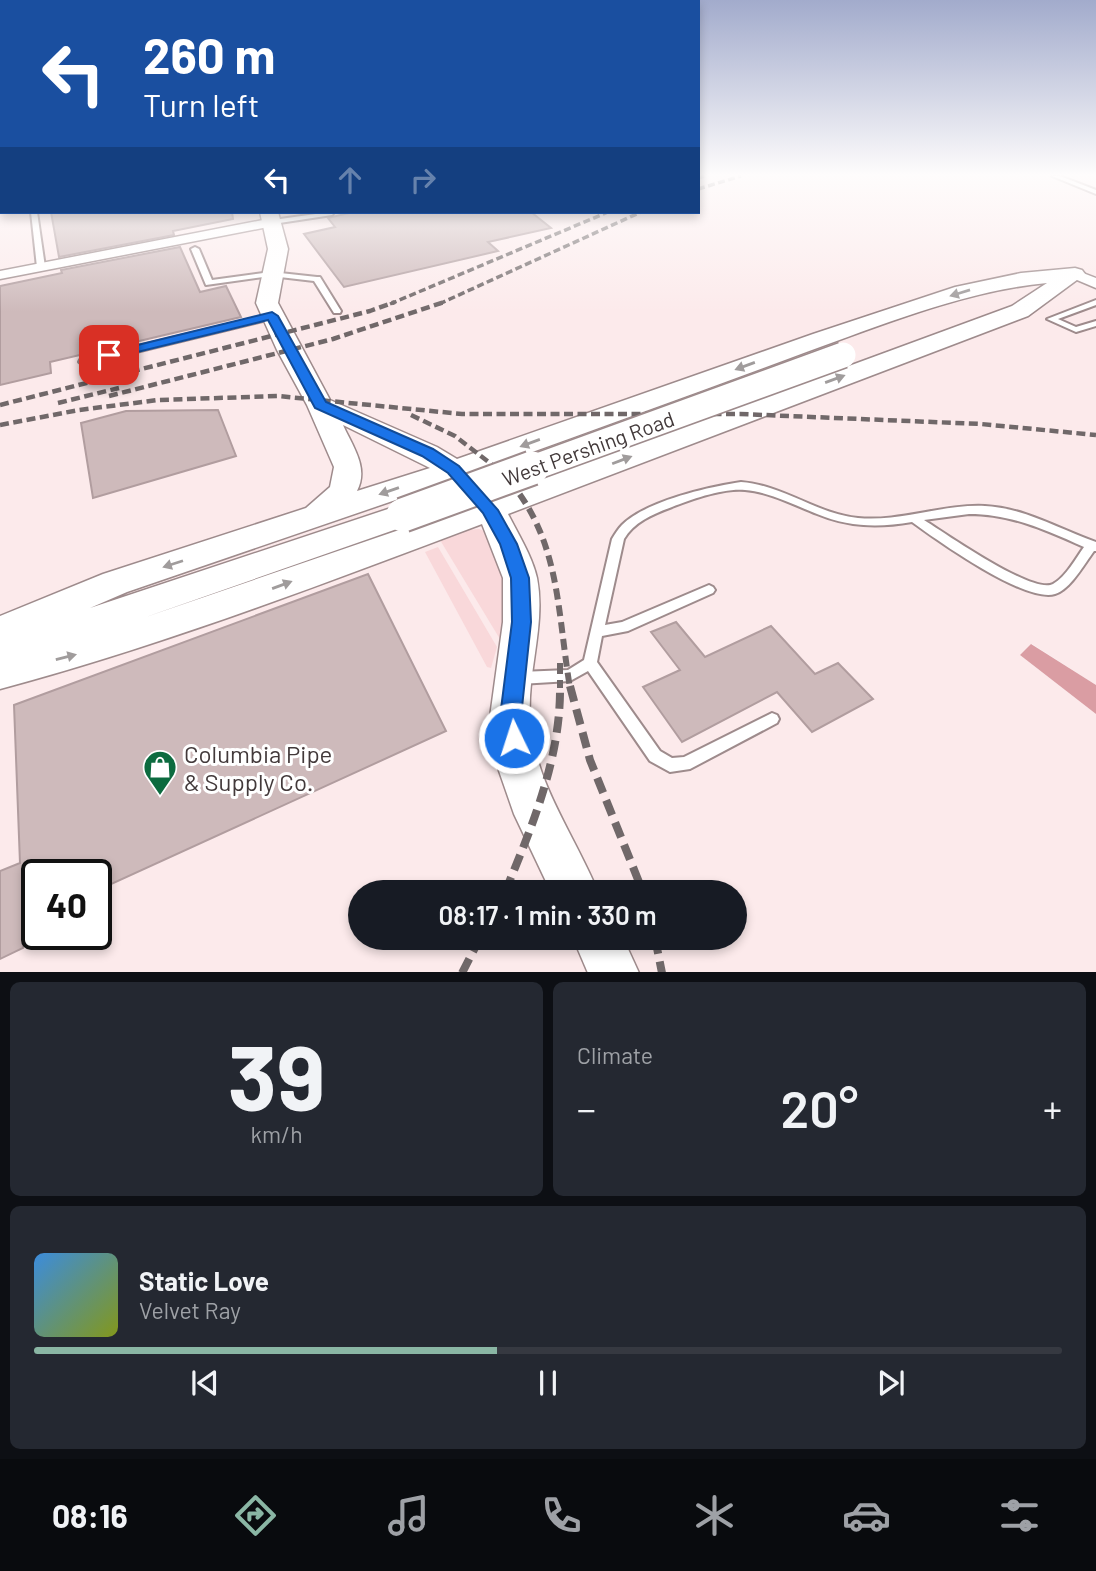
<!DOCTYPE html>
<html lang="en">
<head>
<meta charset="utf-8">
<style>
  body { margin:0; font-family:Barlow,sans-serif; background:#242831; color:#f1f3f6; height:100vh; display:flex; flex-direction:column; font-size:26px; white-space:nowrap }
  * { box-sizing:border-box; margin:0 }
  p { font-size:23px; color:#9ea1a6 }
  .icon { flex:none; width:38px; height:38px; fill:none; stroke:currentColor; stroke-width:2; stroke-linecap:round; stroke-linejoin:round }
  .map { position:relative; height:972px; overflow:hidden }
  .details { display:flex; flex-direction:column; gap:10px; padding:10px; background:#0d0f14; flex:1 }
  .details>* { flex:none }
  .hud { position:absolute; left:0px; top:0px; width:700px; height:214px; box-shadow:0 4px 10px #0003; background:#1a4fa0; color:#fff; overflow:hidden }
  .speed { position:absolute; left:21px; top:859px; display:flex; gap:14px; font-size:35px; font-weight:700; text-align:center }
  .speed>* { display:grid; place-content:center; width:91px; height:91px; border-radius:50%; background:#171b24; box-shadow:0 4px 10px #0003; line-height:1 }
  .speed .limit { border:4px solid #111; border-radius:10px; background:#fff; color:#111 }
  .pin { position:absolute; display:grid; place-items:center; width:60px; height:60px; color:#fff; margin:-30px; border-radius:14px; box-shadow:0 4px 10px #0006 }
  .me { position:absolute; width:77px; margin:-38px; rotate:356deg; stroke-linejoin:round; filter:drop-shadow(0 0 5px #0008) }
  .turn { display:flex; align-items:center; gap:24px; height:147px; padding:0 28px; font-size:32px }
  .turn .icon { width:91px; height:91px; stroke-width:2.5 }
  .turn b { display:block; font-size:49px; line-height:60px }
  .lanes { display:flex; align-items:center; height:66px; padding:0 28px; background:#0003; justify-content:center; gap:35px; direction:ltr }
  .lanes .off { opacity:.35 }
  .big { font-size:52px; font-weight:600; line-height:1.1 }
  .details .card { flex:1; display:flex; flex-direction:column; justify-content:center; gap:10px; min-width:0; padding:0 24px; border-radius:10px; background:#242831 }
  .details .dial { align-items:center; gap:0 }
  .dial b { font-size:91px; line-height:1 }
  .song { display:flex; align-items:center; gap:21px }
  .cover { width:84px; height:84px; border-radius:10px; background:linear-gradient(135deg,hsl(210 70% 55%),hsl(70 70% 35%)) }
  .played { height:7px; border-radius:4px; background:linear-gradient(90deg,#8ab6a4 45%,#363941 45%) }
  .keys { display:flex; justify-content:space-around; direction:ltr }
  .heat { display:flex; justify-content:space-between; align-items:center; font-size:38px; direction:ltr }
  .details .tiles { flex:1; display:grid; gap:10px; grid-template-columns:1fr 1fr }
  .card:last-child { grid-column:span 2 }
  .trip { position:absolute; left:348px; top:880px; width:399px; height:70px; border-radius:35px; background:#171b24; box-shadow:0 4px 10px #0003; font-weight:600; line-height:70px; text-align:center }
  .dock { display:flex; height:112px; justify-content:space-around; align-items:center; background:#090b0e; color:#9ea1a6 }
  .dock .icon { width:49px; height:49px }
  .dock .current { color:#8ab6a4 }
  .dock b { font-size:32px; color:#f1f3f6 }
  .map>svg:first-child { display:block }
  .built { fill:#fceaeb; fill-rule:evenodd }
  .green { fill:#f9d8da }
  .water { fill:#da9da3 }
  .building { fill:#cebabb; stroke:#b19d9f; stroke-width:2 }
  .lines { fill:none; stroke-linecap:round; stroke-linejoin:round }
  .lane-casing { stroke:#9e8b8c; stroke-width:4 }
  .street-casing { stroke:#9e8b8c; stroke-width:3 }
  .secondary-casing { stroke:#9e8b8c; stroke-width:3 }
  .lane { fill:#fff; fill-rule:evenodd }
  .street { fill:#fff; fill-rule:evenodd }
  .secondary { fill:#fff; fill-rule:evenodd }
  .rail-far3 { stroke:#706869; stroke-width:3.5; stroke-dasharray:7 3.5; stroke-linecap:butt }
  .rail-far2 { stroke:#706869; stroke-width:4.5; stroke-dasharray:9 4.5; stroke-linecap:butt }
  .rail-far1 { stroke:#706869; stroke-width:6; stroke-dasharray:11 6; stroke-linecap:butt }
  .rail { stroke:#706869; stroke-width:8; stroke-dasharray:16 8; stroke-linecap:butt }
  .secondary-bridge-far1-casing { stroke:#9e8b8c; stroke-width:28; stroke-linecap:butt }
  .secondary-bridge-casing { stroke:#9e8b8c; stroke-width:37; stroke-linecap:butt }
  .secondary-bridge-far1 { stroke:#fff; stroke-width:25 }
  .secondary-bridge { stroke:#fff; stroke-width:33 }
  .oneway { fill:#a09c9c }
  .route { fill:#1a73e8; stroke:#114b97; stroke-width:2 }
  .labels { text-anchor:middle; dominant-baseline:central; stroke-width:6; stroke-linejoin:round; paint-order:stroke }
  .street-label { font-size:21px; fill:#42393a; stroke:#fff }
  .near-poi-label { font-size:24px; fill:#42393a; stroke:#fff; text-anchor:start }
</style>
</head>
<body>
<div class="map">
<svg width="1096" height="973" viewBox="0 0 1096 973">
  <rect width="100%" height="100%" fill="#fcf8f8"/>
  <!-- built -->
  <path class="built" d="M0,176L2,212H698V176H1096V685L1032,644L1020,655L1096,714V972L0,973ZM37,875H96V934H37ZM360,892H735V938H360Z"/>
  <!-- green -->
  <g class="green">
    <path d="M479,529L489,533L509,564L506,649L440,540L467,530Z"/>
    <path d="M438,547L497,647L491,668L487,667L425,552Z"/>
  </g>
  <!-- water -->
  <path class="water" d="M1031,644L1096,685V714L1020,655Z"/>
  <!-- building -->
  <g class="building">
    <path d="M51,212H232L233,219L173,231L174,235L59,257Z"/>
    <path d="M353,212H531L551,228L488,242L498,251L344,287L304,234L335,227L328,218Z"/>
    <path d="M180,247L200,292L226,286L241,317L50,362L51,373L0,385V286L62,273L61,270Z"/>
    <path d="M218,410L236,456L93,498L81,423L126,411Z"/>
    <path d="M368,574L446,731L96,891V875H37V919L22,925L23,948L0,959V871L20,863L14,705Z"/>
    <path d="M676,622L705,657L771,626L815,674L838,663L873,699L812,732L777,692L682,742L643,687L680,670L651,632Z"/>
  </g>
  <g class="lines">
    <defs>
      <g id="lane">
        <path d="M1052,176H1060L1096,190V194Z"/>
        <path d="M31,212H37L45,267L41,269L37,267Z"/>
        <path d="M330,212L333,214L332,215L273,224L270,222L273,220Z"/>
        <path d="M195,247L199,249L212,280L271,272L317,277H320L341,311L340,313H334L314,281L271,276L206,285L191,249Z"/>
        <path d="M1096,300V305L1058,319L1076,327L1096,321V326L1076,332L1047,319Z"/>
        <path d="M272,314H275V318L83,365L79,362L80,360Z"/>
        <path d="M741,482C783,485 817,514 858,518C901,522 942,504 985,506C1025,508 1059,529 1096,542V551H1094C1085,563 1070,590 1055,594C1025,603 938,541 912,522C878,528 848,527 817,514C794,505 770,492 745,490C724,488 692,499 672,507C653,514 634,522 624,539L605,625L622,622L709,585L713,587L715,590L713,593L628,631L602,636L597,662L660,751L672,758L684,757L772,713L777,715L779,719L777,723L690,769L670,772L650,761L588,671L570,681L520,684L515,682L513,678L515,674L520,672L568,670L584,660L612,539C615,534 618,529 622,525C646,501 708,487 741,482ZM969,514C1011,514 1046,530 1084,547C1076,558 1066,577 1053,584C1033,595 945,533 924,520Z"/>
      </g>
      <g id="street">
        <path d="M273,218L280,222L278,225L0,279V271Z"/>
        <path d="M1075,270L1096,278V288L1070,277L1068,274Z"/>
      </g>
      <g id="secondary">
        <path d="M260,212H278L288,249L278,303L330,400L437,447L457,459L813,334L955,287L1021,273L1075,268L1082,270L1085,274L1028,316L508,514C518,534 532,556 537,578C546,624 527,672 530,718C534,782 574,834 598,892H551L514,814L498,768L490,717L503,622V578L482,524C323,584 164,645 0,689V616L103,574L306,508L330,487L334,467L307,405L277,350L256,303L268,249ZM1047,283L1012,306L495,496L474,473C580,435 687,396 793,357C874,328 962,291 1047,283ZM343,425L430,468L357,491C369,468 353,447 343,425ZM448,482L469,506L143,618L414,523L418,515L414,507L403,504L90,608L127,592Z"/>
        <path d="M573,938H623L639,973H588Z"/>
      </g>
    </defs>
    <!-- lane casing -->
    <use href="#lane" class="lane-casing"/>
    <!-- street casing -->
    <use href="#street" class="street-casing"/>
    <!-- secondary casing -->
    <use href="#secondary" class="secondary-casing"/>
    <!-- lane -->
    <use href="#lane" class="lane"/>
    <!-- street -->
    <use href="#street" class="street"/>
    <!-- secondary -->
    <use href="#secondary" class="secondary"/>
    <!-- rail-far3 -->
    <g class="rail-far3">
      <path d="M698,178L704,176"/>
      <path d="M698,189L741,176"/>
      <path d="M390,304L608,212"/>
      <path d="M439,304L641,212"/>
    </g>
    <!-- rail-far2 -->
    <g class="rail-far2">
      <path d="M109,396L333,339L444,302"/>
      <path d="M58,403L119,388"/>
      <path d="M0,405L370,311L395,302"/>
      <path d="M411,415L455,436L499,470"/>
      <path d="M0,425L79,410L158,400L278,396L462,414H740L981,424L1096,435"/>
    </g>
    <!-- rail-far1 -->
    <g class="rail-far1">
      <path d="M498,468C561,533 556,604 570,688"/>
      <path d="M560,663V688"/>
    </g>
    <!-- rail -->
    <g class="rail">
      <path d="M570,686L590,760L643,892"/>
      <path d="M505,892C532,827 561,758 560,686"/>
      <path d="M655,938L662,973"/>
      <path d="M462,973L480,938"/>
    </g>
    <defs>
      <path id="secondary-bridge-far1" d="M527,470L843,355"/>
      <path id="secondary-bridge" d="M403,515L532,468"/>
    </defs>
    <!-- secondary-bridge-far1 casing -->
    <use href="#secondary-bridge-far1" class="secondary-bridge-far1-casing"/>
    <!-- secondary-bridge casing -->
    <use href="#secondary-bridge" class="secondary-bridge-casing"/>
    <!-- secondary-bridge-far1 -->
    <use href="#secondary-bridge-far1" class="secondary-bridge-far1"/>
    <!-- secondary-bridge -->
    <use href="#secondary-bridge" class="secondary-bridge"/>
  </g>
  <!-- one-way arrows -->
  <defs><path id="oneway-solid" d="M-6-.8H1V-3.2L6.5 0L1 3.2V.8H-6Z" transform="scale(1.75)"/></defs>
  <g class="oneway">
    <use href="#oneway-solid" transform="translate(960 293) rotate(163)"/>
    <use href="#oneway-solid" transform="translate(745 366) rotate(160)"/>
    <use href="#oneway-solid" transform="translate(835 379) rotate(-20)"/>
    <use href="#oneway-solid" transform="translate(530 443) rotate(160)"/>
    <use href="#oneway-solid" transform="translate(622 460) rotate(-21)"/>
    <use href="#oneway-solid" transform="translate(389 491) rotate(161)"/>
    <use href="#oneway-solid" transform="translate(173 564) rotate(162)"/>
    <use href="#oneway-solid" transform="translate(282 585) rotate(-20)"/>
    <use href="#oneway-solid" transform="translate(66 657) rotate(-14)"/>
  </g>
  <!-- sky -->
  <linearGradient id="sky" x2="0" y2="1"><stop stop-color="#a2abcc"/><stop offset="0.56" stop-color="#fefcfc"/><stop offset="1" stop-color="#fefcfc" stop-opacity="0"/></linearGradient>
  <rect width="1096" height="312" fill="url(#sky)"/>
  <!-- route -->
  <path class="route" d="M272,312L278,316L326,402L433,449L459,466L498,510L517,544L529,578L531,622L521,717L524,738L521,745L514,748L506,745L500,717L512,622L511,578L500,544L483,513L448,473L422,456L315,408L268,320L109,359L103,355L105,353Z"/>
  <!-- icons -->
  <defs>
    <symbol id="shop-pin" viewBox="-11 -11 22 30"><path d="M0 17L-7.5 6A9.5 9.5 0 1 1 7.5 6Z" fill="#0c6b3f" stroke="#fff"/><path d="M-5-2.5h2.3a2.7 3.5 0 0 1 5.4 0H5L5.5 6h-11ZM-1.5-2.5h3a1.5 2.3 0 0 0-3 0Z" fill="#fff"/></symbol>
  </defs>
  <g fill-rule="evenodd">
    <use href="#shop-pin" x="141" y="748" width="38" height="52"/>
  </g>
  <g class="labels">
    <!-- street labels -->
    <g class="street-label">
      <text transform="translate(588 448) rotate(-20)">West Pershing Road</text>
    </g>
    <!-- near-poi labels -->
    <g class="near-poi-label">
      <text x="184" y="753">Columbia Pipe<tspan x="184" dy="28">&amp; Supply Co.</tspan></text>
    </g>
  </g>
</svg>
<div class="speed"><div class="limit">40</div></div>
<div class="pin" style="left:109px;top:355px;background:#d93025"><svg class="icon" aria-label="arrive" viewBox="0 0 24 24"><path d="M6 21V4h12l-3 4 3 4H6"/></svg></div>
<svg class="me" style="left:514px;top:738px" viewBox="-20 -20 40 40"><circle r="17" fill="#1a73e8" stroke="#fff" stroke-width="3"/><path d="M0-11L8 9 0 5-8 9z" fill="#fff"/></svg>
<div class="trip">08:17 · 1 min · 330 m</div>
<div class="hud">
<div class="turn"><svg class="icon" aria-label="left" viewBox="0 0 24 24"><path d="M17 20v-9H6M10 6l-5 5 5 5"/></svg><div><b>260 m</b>Turn left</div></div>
<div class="lanes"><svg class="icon" aria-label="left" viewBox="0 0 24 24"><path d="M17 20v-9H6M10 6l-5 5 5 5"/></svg><svg class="icon off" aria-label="ahead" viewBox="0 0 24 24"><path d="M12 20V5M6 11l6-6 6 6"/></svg><svg class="icon off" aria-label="right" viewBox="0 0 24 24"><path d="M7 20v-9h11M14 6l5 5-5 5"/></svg></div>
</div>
</div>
<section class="details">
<div class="tiles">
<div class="card dial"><b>39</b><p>km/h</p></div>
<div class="card"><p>Climate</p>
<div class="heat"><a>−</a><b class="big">20°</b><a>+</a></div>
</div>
<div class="card">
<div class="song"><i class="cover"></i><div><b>Static Love</b><p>Velvet Ray</p></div></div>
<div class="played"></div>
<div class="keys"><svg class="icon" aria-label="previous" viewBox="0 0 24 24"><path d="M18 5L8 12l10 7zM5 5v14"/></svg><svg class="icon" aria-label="pause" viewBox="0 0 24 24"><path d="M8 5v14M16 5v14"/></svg><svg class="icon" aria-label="next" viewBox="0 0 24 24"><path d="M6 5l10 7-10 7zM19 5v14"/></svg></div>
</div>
</div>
</section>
<nav class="dock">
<b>08:16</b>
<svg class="icon current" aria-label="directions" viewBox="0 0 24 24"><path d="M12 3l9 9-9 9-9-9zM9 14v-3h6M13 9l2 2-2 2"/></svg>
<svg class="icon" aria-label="music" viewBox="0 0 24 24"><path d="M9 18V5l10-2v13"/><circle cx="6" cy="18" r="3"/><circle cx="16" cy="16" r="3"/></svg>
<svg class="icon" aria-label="phone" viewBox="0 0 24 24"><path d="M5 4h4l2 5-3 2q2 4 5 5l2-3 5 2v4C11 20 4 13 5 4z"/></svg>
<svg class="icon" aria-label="climate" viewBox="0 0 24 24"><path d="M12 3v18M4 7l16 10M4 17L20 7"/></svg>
<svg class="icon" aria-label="car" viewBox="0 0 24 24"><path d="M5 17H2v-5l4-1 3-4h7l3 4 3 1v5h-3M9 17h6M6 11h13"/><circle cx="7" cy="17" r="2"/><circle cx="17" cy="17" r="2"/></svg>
<svg class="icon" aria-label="filters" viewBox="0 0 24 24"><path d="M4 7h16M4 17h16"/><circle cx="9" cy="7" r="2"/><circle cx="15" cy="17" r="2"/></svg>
</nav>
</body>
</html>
